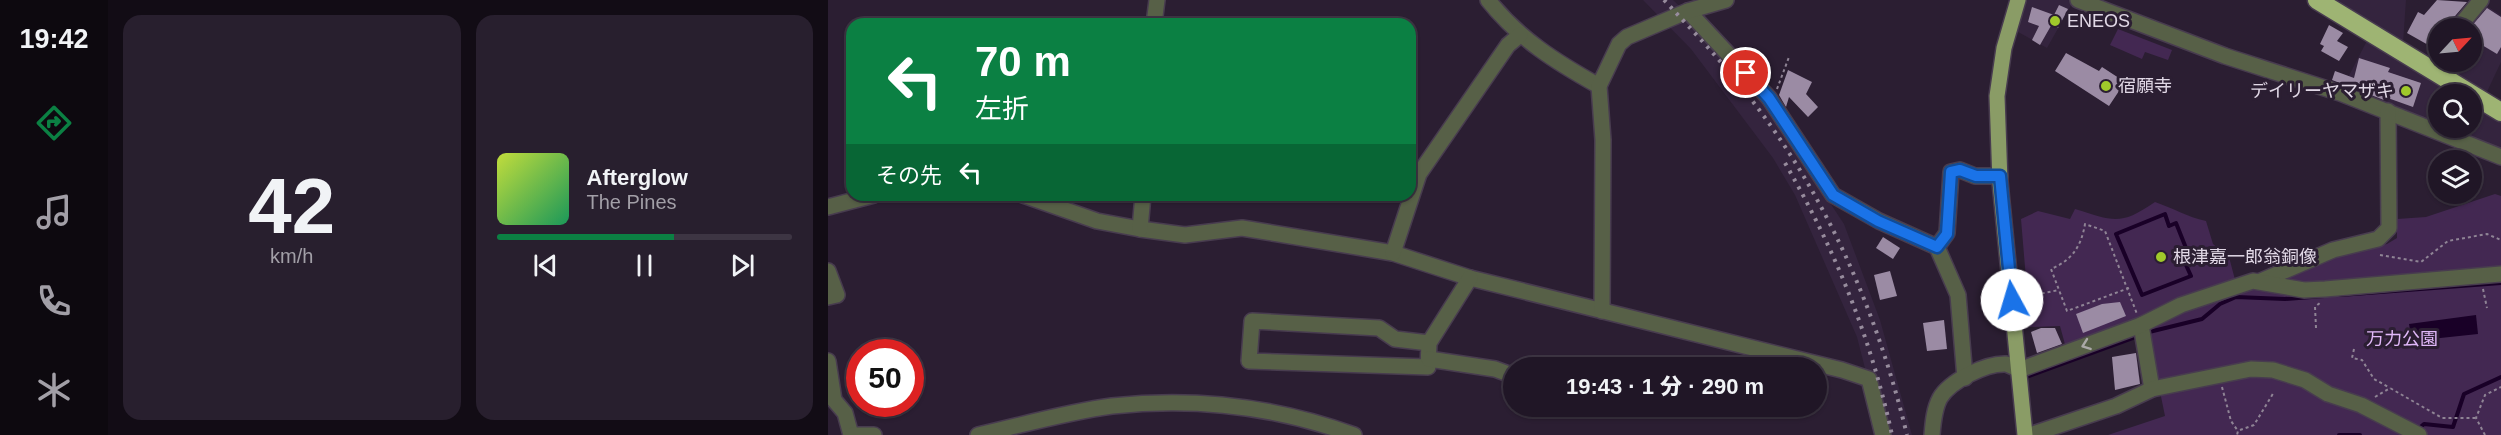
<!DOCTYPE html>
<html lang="ja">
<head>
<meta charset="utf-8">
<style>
  body { margin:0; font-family:Helvetica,"Noto Sans JP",sans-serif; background:#281f2e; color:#f1f3f6; height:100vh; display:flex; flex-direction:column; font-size:22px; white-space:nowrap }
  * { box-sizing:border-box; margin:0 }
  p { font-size:20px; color:#a29fa7 }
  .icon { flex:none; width:33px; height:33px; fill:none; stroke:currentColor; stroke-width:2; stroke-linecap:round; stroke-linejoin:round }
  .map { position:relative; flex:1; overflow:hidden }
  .details { display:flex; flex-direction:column; gap:15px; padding:15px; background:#120c15; width:720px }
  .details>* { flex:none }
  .hud { position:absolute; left:18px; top:18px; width:570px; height:183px; border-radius:18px; box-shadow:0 2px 4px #0004,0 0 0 2px #3d3543; background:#0b8043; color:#fff; overflow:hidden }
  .needle { width:39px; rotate:64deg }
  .tools { position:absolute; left:1600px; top:18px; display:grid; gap:12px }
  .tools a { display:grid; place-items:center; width:54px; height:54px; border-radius:50%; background:#201626; box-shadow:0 2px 4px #0004,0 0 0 2px #3d3543; font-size:30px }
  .speed { position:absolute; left:18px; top:339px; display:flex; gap:12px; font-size:30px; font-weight:700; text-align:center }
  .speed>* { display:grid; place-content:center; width:78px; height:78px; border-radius:50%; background:#201626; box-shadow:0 2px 4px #0004,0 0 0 2px #3d3543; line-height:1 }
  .speed .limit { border:9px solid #d22; background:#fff; color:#111 }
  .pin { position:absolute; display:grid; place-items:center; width:51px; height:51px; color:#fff; margin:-26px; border:3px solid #fff; border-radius:50%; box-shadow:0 2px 6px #0007 }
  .me { position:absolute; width:66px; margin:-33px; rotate:354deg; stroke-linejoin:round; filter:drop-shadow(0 0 4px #0008) }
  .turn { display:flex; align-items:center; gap:21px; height:126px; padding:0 30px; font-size:27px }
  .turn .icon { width:78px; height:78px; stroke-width:2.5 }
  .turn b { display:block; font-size:42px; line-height:51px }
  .then { display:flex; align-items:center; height:57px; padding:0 30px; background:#0003; gap:12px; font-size:22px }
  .details .widget { flex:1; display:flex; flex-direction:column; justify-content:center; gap:9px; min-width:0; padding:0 21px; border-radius:18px; background:#281f2e }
  .details .dial { align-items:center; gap:0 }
  .dial b { font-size:78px; line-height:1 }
  .song { display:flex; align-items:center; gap:18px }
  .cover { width:72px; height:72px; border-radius:9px; background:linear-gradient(135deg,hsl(70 70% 55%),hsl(150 70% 35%)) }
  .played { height:6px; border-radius:3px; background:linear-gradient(90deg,#0b8043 60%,#3d3543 60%) }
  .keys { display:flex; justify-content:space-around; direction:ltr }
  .details .tiles { flex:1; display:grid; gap:15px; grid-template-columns:repeat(2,1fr) }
  .trip { position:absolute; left:675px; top:357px; width:324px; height:60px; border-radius:30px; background:#201626; box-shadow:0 2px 4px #0004,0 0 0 2px #3d3543; font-weight:800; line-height:60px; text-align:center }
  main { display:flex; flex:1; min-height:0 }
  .menu { display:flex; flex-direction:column; width:108px; justify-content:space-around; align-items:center; background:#0d090f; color:#a29fa7 }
  .menu .icon { width:42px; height:42px }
  .menu .on { color:#0b8043 }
  .menu b { font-size:27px; color:#f1f3f6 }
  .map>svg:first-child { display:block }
  .built { fill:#34243e; fill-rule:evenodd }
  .green { fill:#432852 }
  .water { fill:#190027 }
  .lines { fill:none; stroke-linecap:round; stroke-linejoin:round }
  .stream { stroke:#190027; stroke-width:4 }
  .building { fill:#9b8ba4 }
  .minor-casing { stroke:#483c4f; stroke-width:18 }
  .major-casing { stroke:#483c4f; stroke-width:18 }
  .highway-casing { stroke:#483c4f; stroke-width:21 }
  .path { stroke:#8f8495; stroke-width:2; stroke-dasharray:3 3; stroke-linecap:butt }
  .minor { stroke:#576047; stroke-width:15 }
  .major { stroke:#8a9c66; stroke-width:15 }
  .highway { stroke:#9eb473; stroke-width:18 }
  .rail { stroke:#978c9d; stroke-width:4; stroke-dasharray:3 6; stroke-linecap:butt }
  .oneway { stroke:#aaa8a6 }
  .route-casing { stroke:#114b97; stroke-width:15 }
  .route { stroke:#1a73e8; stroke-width:10 }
  .poi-dot { fill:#a0c92b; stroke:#2b1e32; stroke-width:2 }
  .labels { text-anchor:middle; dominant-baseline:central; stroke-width:6; stroke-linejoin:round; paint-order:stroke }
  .poi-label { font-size:18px; fill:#e1d8e6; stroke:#2b1e32; text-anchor:start }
  .park-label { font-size:18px; fill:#e0b8f8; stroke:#2b1e32 }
</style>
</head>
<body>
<main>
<nav class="menu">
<b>19:42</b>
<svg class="icon on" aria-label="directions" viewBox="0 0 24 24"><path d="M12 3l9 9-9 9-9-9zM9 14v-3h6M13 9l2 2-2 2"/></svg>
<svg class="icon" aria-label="music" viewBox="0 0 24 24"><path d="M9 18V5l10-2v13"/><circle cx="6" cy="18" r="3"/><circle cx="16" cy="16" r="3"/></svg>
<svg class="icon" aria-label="phone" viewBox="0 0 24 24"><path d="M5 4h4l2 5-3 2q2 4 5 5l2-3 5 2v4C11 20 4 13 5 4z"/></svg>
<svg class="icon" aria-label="climate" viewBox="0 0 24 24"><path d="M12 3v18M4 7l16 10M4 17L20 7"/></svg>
</nav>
<section class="details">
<div class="tiles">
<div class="widget dial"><b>42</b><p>km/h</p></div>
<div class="widget">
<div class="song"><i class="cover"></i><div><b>Afterglow</b><p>The Pines</p></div></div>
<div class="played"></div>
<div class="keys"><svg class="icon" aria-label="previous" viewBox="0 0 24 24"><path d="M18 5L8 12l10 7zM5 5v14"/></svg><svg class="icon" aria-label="pause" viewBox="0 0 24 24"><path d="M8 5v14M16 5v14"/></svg><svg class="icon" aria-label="next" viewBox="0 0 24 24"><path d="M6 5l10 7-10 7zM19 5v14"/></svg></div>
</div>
</div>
</section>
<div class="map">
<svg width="1673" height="435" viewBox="0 0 1673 435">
  <rect width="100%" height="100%" fill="#2b1e32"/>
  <!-- built -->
  <g class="built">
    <path d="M815,0H845L875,29L940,109L1016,224L1052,320L1084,435H1054L1029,337L967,195L945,158L863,49Z"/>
    <path d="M1190,0H1246L1219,48L1181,27Z"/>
    <path d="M1503,0H1578L1575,43Z"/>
    <path d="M1652,2L1673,15V62L1657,96L1628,75L1629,62H1644V28H1633Z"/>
    <path d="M1543,33L1673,112V157L1512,93ZM1611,94H1644V128H1611Z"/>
  </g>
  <!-- green -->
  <g class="green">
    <path d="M1290,29L1344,50L1340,60L1317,52L1314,59L1282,45Z"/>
    <path d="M1667,194L1673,196V435H1280L1337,416L1319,328L1238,348L1232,326L1202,327L1193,219L1210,211L1242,219L1247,209C1286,221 1292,226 1327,202C1345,208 1359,217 1378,221L1385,244L1401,257L1410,291L1520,252L1559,244L1569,238V219L1598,217Z"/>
  </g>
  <!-- water -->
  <path class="water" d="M1648,315L1650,334L1584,341L1581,324Z"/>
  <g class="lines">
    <!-- stream -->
    <g class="stream">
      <path d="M1337,214L1341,226L1348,223L1364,263L1358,265L1363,276L1314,295L1288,234Z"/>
      <path d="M1512,295L1673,283"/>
      <path d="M1317,333L1374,319L1392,304L1408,297L1457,299L1496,296"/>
      <path d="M1198,377L1310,336"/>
      <path d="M1589,430L1596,424L1625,427L1636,394L1673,377"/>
      <path d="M1511,435H1532"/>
    </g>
  </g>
  <!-- building -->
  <g class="building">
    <path d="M1609,0L1639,2L1622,22L1621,28H1611V43L1606,40L1602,46L1579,33L1590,12L1596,15Z"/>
    <path d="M1231,5L1240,9L1230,28L1224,24L1212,45L1204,40L1211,26L1200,22L1204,7L1226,15Z"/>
    <path d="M1659,8L1673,17V47L1669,54L1644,39L1642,28Z"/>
    <path d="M1501,25L1515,33L1509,41L1520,47L1511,61L1493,51L1496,46L1492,44Z"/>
    <path d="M1238,53L1271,71L1274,67L1297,82L1281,106L1227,71Z"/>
    <path d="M1531,58L1562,68L1560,72L1593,83L1585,107L1557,97L1556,100L1504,80L1507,71L1526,78Z"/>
    <path d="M960,70L984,82L978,94L990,107L980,117L961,97L958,107L951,95Z"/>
    <path d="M1055,237L1072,248L1065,259L1048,248Z"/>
    <path d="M1062,271L1069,296L1052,300L1046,275Z"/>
    <path d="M1292,302L1298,316L1255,333L1248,314L1274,304Z"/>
    <path d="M1116,320L1119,349L1099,351L1095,323Z"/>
    <path d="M1213,328H1227L1234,344L1209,353L1203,332Z"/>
    <path d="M1308,353L1312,384L1287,390L1284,357Z"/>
  </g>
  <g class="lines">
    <defs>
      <g id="minor">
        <path d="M660,0C691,39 728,62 771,86"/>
        <path d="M1250,0L1397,56L1512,93L1673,157"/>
        <path d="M860,11L941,98L1005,195L1051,221L1109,247L1119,233L1123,172L1132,170L1147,176H1172"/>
        <path d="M326,24L329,0"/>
        <path d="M1630,28L1653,0"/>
        <path d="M1620,79L1625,62"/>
        <path d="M195,195L269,221L312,229L357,235L414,228L565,253L642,278L1014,370L1041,379L1055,435"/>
        <path d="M0,207L46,195"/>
        <path d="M312,229L315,195"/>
        <path d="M1109,247L1130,295L1137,378"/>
        <path d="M565,253L591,174L680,45L692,35"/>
        <path d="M0,271L9,295L0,297"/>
        <path d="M1433,281L1505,250L1550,239L1561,228L1560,111"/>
        <path d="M774,311L775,140L771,86L791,44L799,37L860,11L898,0"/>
        <path d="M1313,325L1324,389"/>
        <path d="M601,343L567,339L551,328L424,321L421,361L600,367L601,343L642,278"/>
        <path d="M601,359L667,369L686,376"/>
        <path d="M0,361L6,400L17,413L23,435"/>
        <path d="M25,435H46"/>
        <path d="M150,435C194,425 239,412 284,406C366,397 449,407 526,435"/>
        <path d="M1104,435C1105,423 1106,409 1112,398C1122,381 1158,363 1178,364C1182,365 1187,368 1191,370L1313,325L1353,305L1425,281L1476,290L1497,289L1673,274"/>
        <path d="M1202,435L1288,406L1324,389L1423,369L1445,370L1477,380L1500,394L1533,405L1591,435"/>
      </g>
      <path id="major" d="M1190,0L1176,48L1169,96L1172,182L1197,435"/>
      <path id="highway" d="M1489,0L1673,112"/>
    </defs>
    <!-- minor casing -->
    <use href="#minor" class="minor-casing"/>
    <!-- major casing -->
    <use href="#major" class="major-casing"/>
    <!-- highway casing -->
    <use href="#highway" class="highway-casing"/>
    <!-- path -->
    <g class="path">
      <path d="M949,89L961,57"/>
      <path d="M1552,255L1593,262L1620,241L1659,234L1673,240"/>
      <path d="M1301,288L1239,311L1223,269C1244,260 1253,247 1257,224L1277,231L1309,314"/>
      <path d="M1655,289L1659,308"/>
      <path d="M1196,297L1231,290"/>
      <path d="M1488,328L1487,307L1493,302"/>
      <path d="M1526,349L1524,358L1534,360L1546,379L1562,388"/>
      <path d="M1394,387L1403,421L1410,431L1409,435"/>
      <path d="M1547,397L1562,388L1614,418H1648"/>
      <path d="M1412,430L1426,425L1446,392"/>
      <path d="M1657,435L1648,418L1657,395L1673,387"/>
    </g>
    <!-- minor -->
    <use href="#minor" class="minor"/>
    <!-- major -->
    <use href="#major" class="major"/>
    <!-- highway -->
    <use href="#highway" class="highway"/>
    <!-- rail -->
    <g class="rail">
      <path d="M836,0C867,33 898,66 926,103C1001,201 1050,315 1079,435"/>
      <path d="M957,163C1007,249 1043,338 1064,435"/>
    </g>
  </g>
  <!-- one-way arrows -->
  <defs><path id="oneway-chevron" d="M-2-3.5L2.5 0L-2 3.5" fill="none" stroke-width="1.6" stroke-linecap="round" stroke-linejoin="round" transform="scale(1.5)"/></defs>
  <use class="oneway" href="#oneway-chevron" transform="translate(1258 345) rotate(160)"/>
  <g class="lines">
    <defs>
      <path id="route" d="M918,73L941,98L1005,195L1050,221L1109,247L1119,234L1123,172L1132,170L1148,176H1172L1184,300"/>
    </defs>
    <!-- route casing -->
    <use href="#route" class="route-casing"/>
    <!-- route -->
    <use href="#route" class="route"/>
  </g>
  <!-- markers -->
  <g class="poi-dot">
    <circle cx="1227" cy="21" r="6"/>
    <circle cx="1278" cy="86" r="6"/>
    <circle cx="1578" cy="91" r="6"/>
    <circle cx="1333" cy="257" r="6"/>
  </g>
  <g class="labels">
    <!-- poi labels -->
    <g class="poi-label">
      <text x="1239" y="21">ENEOS</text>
      <text x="1290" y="86">宿願寺</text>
      <text x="1566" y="91" text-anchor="end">デイリーヤマザキ</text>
      <text x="1345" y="257">根津嘉一郎翁銅像</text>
    </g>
    <!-- park labels -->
    <g class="park-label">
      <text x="1574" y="339">万力公園</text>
    </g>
  </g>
</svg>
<div class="tools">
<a><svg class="needle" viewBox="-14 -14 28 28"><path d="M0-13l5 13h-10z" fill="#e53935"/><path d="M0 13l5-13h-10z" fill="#a29fa7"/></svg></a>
<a><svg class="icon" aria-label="search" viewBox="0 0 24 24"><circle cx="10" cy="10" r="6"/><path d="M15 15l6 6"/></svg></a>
<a><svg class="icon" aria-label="layers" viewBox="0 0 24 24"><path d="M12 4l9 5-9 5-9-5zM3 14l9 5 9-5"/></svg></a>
</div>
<div class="speed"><div class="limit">50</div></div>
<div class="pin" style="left:918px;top:73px;background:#d93025"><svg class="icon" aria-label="arrive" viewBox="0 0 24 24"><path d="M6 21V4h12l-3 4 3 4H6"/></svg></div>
<svg class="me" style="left:1184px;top:300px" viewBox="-20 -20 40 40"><circle r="19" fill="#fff"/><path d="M0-13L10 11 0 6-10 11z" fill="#1a73e8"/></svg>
<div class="trip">19:43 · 1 分 · 290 m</div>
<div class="hud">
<div class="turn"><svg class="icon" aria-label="left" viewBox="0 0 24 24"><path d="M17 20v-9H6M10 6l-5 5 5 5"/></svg><div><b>70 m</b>左折</div></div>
<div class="then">その先<svg class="icon" aria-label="left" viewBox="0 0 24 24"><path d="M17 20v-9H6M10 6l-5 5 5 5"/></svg></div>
</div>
</div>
</main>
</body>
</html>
